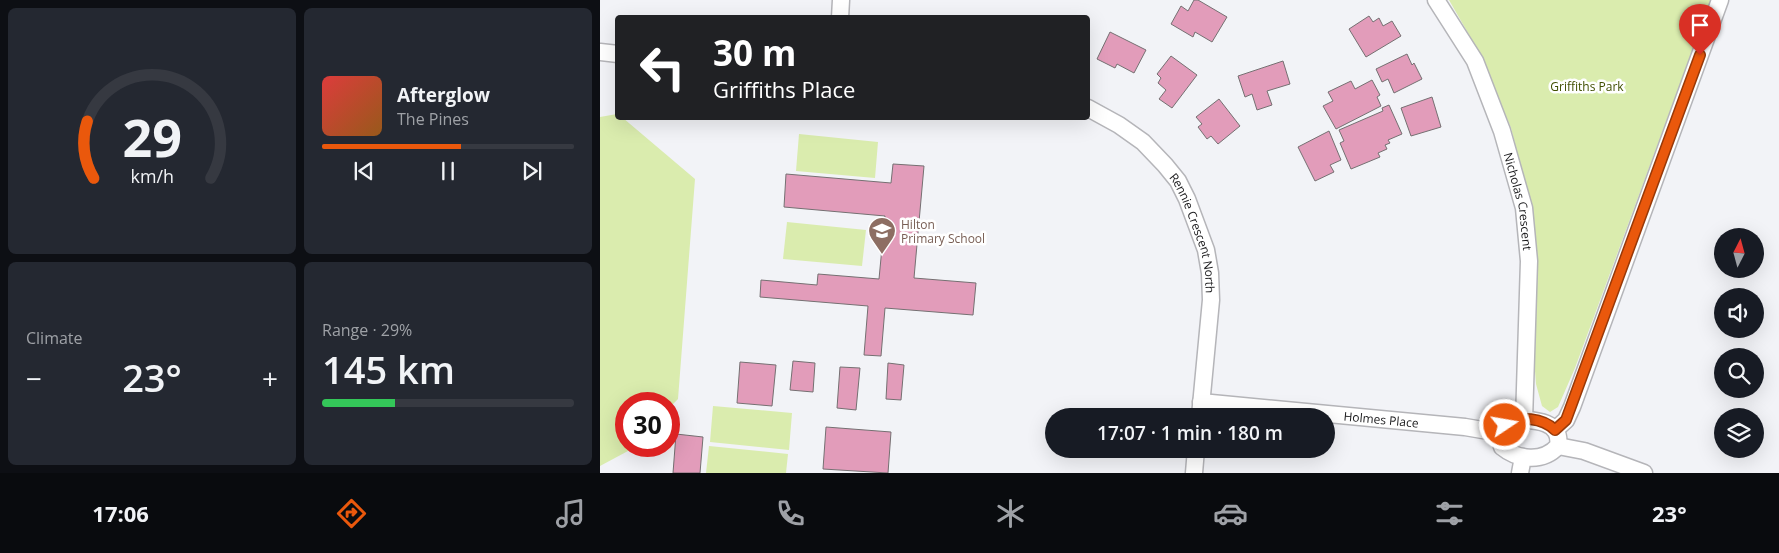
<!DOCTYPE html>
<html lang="en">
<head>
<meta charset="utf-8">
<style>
  body { margin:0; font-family:"Open Sans",sans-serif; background:#242831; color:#f1f3f6; height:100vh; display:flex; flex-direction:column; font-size:19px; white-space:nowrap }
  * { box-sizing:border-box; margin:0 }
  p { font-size:16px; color:#9ea1a6 }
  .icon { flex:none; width:28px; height:28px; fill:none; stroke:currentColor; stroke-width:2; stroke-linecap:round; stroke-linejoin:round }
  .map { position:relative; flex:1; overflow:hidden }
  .details { display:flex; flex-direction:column; gap:8px; padding:8px; background:#0d0f14; width:600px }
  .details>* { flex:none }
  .guide { position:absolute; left:15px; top:15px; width:475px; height:105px; border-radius:5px; box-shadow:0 5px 20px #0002; background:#202124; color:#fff; overflow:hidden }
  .needle { width:32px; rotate:6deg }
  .tools { position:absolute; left:1114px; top:228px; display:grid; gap:10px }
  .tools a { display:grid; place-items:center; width:50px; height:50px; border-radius:50%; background:#171b24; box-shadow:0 5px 20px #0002; font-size:25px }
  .speed { position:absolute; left:15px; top:392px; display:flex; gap:10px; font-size:25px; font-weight:700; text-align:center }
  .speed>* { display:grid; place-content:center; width:65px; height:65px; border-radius:50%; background:#171b24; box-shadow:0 5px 20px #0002; line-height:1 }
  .speed .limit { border:8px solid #d22; background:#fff; color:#111 }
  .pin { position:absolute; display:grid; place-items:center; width:42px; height:42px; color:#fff; margin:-51px -21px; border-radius:50% 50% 50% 0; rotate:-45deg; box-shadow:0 0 5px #0007 }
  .pin .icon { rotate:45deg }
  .me { position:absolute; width:55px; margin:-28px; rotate:78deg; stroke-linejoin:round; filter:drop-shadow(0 0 4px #0008) }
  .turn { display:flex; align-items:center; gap:18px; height:105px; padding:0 15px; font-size:22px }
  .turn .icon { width:65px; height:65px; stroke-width:2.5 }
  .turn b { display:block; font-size:35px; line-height:42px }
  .big { font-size:38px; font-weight:600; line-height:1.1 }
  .details .tile { flex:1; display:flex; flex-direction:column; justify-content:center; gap:8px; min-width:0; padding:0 18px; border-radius:8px; background:#242831 }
  .details .dial { align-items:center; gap:0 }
  .dial svg { height:130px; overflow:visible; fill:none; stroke:#363941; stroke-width:7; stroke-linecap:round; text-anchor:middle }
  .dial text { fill:#f1f3f6; stroke:none }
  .song { display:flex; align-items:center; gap:15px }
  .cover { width:60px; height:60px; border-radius:8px; background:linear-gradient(135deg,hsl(0 70% 55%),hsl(30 70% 35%)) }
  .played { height:5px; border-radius:2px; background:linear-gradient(90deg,#ea580c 55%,#363941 55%) }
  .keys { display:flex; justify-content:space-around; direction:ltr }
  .heat { display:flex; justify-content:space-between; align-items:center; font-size:28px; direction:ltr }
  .charge { height:8px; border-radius:4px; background:linear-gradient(90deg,#34c759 29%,#363941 0) }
  .details .tiles { flex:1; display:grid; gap:8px; grid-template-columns:repeat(2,1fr) }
  .trip { position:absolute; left:445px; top:408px; width:290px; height:50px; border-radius:25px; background:#171b24; box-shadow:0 5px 20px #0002; font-weight:600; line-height:50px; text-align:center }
  .tabs { display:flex; height:80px; justify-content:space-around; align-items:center; background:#090b0e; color:#9ea1a6 }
  .tabs .icon { width:35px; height:35px }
  .tabs .current { color:#ea580c }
  .tabs b { font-size:22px; color:#f1f3f6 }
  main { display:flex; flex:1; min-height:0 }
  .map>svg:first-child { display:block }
  .green { fill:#daecae }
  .building { fill:#e29cba; stroke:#757072 }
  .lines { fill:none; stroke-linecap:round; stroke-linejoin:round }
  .street-casing { stroke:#b5b5b9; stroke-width:19 }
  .street { stroke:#fff; stroke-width:16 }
  .route-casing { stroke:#983908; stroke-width:12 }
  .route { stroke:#ea580c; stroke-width:9 }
  .labels { text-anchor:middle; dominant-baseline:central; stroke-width:5; stroke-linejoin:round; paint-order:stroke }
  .park-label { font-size:12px; fill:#404f00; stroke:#fff }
  .street-label { font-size:12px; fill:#19191b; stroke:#fff }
  .education-label { font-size:12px; fill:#785e54; stroke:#fff; text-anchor:start }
</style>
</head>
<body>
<main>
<section class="details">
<div class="tiles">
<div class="tile dial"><svg viewBox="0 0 100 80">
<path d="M14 69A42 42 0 1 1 86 69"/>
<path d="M14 69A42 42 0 0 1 10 34" stroke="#ea580c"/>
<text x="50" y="56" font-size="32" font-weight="700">29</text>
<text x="50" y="72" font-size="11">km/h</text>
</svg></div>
<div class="tile">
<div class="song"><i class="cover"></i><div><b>Afterglow</b><p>The Pines</p></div></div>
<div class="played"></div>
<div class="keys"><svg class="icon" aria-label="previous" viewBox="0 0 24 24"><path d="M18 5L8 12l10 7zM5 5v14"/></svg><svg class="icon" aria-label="pause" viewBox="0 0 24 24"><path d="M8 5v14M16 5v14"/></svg><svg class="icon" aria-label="next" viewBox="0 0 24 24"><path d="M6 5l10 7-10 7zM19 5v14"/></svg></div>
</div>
<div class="tile"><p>Climate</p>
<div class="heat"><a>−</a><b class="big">23°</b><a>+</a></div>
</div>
<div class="tile"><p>Range · 29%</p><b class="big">145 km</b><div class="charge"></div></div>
</div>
</section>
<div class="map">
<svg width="1179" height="473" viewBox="0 0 1179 473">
  <rect width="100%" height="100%" fill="#f2f3f7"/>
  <!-- green -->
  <g class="green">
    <path d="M849,0H1111L975,368L958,407L950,412L942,406L936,384L934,358L931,208L911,128L880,54Z"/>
    <path d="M17,114L18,118H23L95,179L78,399L69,408V404H26V446H32L28,451L0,466V117Z"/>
    <path d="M199,134L278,142L275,178L196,171Z"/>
    <path d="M187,222L266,230L262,266L183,259Z"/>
    <path d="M113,406L192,413L189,450L110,442Z"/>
    <path d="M109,446L188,454L186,473H106Z"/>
  </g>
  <!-- building -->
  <g class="building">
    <path d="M594,0H598L627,17L612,42L595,32L593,37L571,24L581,6L588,11Z"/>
    <path d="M769,16L773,22L779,18L783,26L792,21L801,36L766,57L749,29Z"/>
    <path d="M510,32L546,50L534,73L517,64L515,68L497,59Z"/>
    <path d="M807,54L812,65L814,63L822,79L794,93L788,79L782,82L776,69Z"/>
    <path d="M571,56L597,75L572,108L559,99L566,90L558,83L561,78L557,74Z"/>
    <path d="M683,61L690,84L667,91L672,105L657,110L652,94L645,97L638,76Z"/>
    <path d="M772,80L780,95L777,97L781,106L736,129L723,106L733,101L728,92L751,81L755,89Z"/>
    <path d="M832,97L841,127L811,136L801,108Z"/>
    <path d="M619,99L640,126L618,144L611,136L607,139L598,127L602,124L596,117Z"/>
    <path d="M789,105L802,134L788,140L790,143L785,145L787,149L778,153L780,157L751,169L740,143L744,141L739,130L783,111L782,108Z"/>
    <path d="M729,131L741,160L730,165L734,172L715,181L698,147Z"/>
    <path d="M293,164L324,166L314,278L376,283L373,315L285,308L281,356L264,355L268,306L160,297L161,280L217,285L218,274L279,279L285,216L184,207L186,174L291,183Z"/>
    <path d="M193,361L215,363L213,392L190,390Z"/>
    <path d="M140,362L176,365L172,406L137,403Z"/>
    <path d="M288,363L304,365L301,400L286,399Z"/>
    <path d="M240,367L260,368L256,410L237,408Z"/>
    <path d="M226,427L291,432L288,473L223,469Z"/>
    <path d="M76,434L103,437L100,473H73Z"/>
  </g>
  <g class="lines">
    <defs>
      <g id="street">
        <path id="s1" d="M836,0L875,61L902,131L924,208L929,261L924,420"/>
        <path d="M240,18L241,0"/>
        <path d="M0,52L18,54"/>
        <path id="s2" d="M488,108L519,125L543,142L565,165L578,181L587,199L606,250L610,273L611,300L600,416"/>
        <path id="s3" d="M601,402L865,427L900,433"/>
        <path d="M917,419C935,420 962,421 958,446C943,463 918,460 902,447C899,432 902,424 917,419Z"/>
        <path d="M955,430L966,420L972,407L1120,0"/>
        <path d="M958,446L984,451L1044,473"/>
        <path d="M594,473L596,449"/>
        <path d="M920,473L923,457"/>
      </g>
    </defs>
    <!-- street casing -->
    <use href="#street" class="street-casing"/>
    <!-- street -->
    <use href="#street" class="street"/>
  </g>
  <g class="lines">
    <defs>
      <path id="route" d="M905,425C919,415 943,418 955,430L966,420L1100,55"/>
    </defs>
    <!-- route casing -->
    <use href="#route" class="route-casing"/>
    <!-- route -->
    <use href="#route" class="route"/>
  </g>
  <!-- icons -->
  <defs>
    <symbol id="school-pin" viewBox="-11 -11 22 30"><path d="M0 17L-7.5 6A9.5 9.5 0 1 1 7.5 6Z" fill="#8d6e63" stroke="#fff"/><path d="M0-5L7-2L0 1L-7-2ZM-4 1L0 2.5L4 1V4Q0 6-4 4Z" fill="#fff"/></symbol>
  </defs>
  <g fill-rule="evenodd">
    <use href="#school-pin" x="266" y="215" width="32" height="43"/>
  </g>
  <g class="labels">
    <!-- park labels -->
    <g class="park-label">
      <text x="987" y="86">Griffiths Park</text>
    </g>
    <!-- street labels -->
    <g class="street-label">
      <text stroke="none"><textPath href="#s1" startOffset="220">Nicholas Crescent</textPath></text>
      <text stroke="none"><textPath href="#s2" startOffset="172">Rennie Crescent North</textPath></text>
      <text stroke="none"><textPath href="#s3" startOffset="181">Holmes Place</textPath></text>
    </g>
    <!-- education labels -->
    <g class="education-label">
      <text x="301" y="224">Hilton<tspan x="301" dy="14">Primary School</tspan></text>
    </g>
  </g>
</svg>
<div class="tools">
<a><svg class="needle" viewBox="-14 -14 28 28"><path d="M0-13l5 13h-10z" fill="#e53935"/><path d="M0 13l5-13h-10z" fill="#9ea1a6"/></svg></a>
<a><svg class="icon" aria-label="sound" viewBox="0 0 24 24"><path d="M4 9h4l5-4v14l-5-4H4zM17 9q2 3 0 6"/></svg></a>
<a><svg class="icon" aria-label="search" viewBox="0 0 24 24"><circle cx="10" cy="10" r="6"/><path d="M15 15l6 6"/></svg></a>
<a><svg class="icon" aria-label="layers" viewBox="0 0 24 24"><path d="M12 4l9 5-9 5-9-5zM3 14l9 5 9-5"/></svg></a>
</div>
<div class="speed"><div class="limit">30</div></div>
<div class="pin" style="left:1100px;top:55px;background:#d93025"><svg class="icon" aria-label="arrive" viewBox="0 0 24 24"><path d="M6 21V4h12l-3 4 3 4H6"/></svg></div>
<svg class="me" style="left:905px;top:425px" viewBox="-20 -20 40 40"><circle r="17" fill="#ea580c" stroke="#fff" stroke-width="3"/><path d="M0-11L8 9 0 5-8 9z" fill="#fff"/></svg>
<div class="trip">17:07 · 1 min · 180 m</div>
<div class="guide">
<div class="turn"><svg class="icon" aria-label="left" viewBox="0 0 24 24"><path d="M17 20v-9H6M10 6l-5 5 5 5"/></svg><div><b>30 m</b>Griffiths Place</div></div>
</div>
</div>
</main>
<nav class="tabs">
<b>17:06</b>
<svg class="icon current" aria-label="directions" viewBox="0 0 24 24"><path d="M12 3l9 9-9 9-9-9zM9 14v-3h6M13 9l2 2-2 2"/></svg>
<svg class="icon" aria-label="music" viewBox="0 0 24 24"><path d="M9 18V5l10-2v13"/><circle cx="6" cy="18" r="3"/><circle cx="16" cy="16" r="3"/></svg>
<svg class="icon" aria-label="phone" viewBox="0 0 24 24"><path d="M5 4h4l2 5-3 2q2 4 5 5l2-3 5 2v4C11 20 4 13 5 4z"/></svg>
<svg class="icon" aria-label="climate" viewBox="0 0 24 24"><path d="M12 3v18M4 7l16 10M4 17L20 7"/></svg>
<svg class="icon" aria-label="car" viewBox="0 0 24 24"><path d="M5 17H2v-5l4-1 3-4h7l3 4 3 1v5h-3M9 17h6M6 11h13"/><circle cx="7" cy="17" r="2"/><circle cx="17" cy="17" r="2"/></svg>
<svg class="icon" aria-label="filters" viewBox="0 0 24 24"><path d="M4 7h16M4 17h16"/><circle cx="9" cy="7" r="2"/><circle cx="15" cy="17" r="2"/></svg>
<b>23°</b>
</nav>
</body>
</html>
